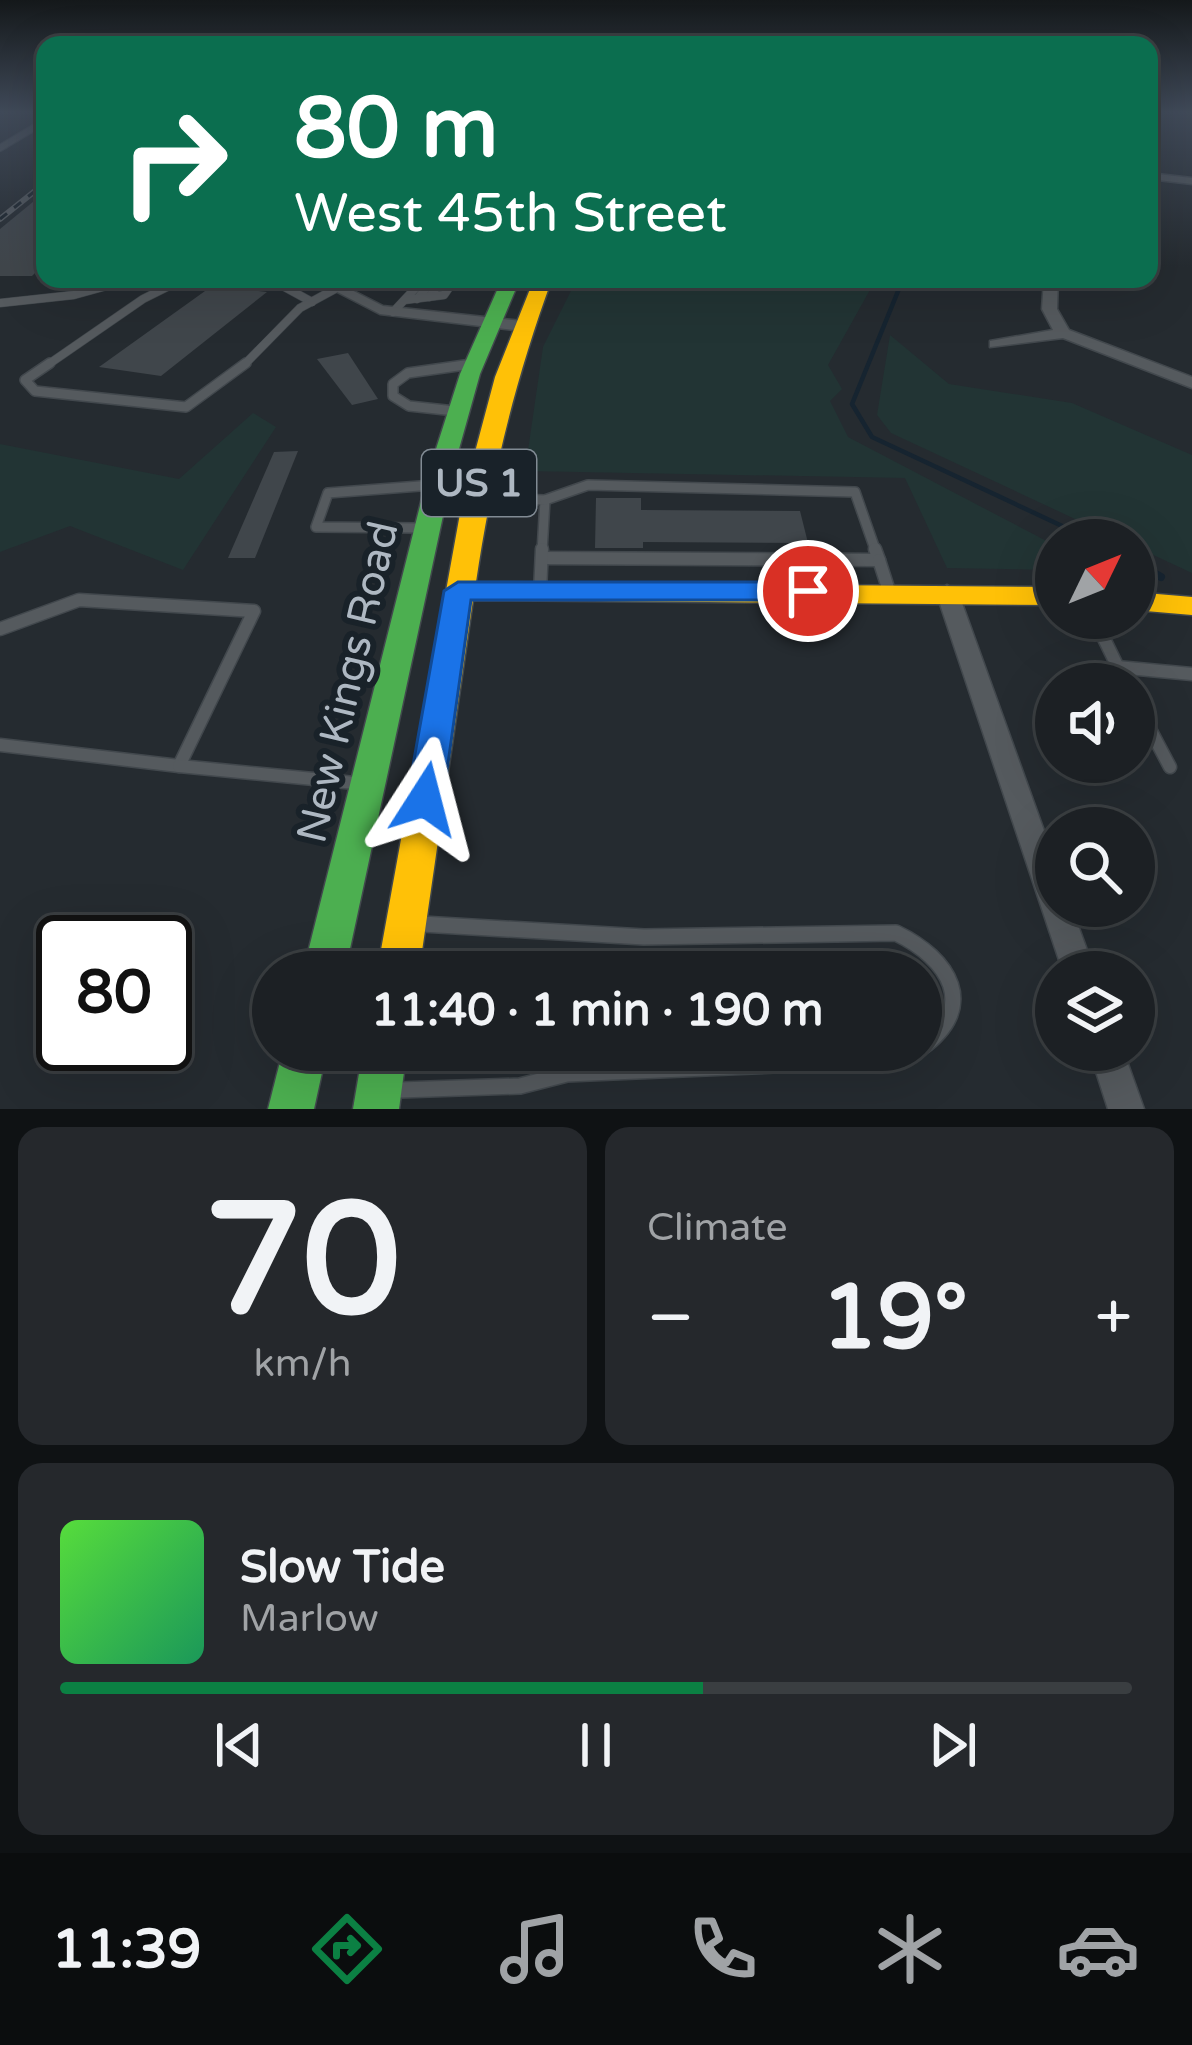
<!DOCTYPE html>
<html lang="en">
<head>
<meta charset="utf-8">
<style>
  body { margin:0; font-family:"Varela Round",sans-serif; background:#25282c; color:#f1f3f6; height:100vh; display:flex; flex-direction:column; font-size:45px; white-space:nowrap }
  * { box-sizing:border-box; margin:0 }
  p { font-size:39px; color:#a0a3a6 }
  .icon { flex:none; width:66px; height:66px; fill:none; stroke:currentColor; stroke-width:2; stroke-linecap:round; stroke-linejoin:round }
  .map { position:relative; height:1109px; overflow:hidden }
  .details { display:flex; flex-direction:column; gap:18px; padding:18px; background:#0f1214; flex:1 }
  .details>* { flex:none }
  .guide { position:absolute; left:36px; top:36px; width:1122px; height:252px; border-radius:24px; box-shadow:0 12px 48px #0002,0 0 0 3px #3a3e41; background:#0b6e4f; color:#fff; overflow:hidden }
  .needle { width:78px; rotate:47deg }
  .buttons { position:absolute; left:1035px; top:519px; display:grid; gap:24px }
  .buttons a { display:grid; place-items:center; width:120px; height:120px; border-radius:50%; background:#1c2024; box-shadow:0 12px 48px #0002,0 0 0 3px #3a3e41; font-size:60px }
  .speed { position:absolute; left:36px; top:915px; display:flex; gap:24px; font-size:60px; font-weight:700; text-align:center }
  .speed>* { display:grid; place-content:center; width:156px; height:156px; border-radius:50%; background:#1c2024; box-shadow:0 12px 48px #0002,0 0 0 3px #3a3e41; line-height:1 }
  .speed .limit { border:6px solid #111; border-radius:18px; background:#fff; color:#111 }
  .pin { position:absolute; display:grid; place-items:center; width:102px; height:102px; color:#fff; margin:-51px; border:6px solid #fff; border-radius:50%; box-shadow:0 3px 12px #0007 }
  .me { position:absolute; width:132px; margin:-66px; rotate:9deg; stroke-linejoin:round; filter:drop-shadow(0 0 9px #0008) }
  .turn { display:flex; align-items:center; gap:42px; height:252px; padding:0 60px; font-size:54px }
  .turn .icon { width:156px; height:156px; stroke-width:2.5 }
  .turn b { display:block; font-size:84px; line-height:102px }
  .big { font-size:90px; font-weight:700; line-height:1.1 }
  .details .tile { flex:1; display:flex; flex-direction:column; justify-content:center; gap:18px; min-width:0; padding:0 42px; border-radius:24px; background:#25282c }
  .details .dial { align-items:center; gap:0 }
  .dial b { font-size:156px; line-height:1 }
  .song { display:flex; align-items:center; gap:36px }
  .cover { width:144px; height:144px; border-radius:18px; background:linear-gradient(135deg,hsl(110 70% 55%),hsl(150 70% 35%)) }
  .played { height:12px; border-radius:6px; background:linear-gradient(90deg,#0b8043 60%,#3a3e41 60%) }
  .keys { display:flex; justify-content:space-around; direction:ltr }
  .heat { display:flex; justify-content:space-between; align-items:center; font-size:66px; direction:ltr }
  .details .tiles { flex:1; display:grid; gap:18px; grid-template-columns:1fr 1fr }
  .tile:last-child { grid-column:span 2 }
  .trip { position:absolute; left:252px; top:951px; width:690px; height:120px; border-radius:60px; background:#1c2024; box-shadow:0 12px 48px #0002,0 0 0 3px #3a3e41; font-weight:700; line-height:120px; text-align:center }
  .tab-bar { display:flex; height:192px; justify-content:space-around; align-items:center; background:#0b0d0e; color:#a0a3a6 }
  .tab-bar .icon { width:84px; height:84px }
  .tab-bar .active { color:#0b8043 }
  .tab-bar b { font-size:54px; color:#f1f3f6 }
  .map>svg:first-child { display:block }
  .green { fill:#223434 }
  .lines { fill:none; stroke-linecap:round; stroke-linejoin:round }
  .stream-far1 { stroke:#162430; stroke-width:4.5 }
  .stream { stroke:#162430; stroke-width:8 }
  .building { fill:#40464b }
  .lane-far4-casing { stroke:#42484d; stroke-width:8 }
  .lane-far3-casing { stroke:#42484d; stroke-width:9 }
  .lane-far2-casing { stroke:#42484d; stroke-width:12 }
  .lane-far1-casing { stroke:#42484d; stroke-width:15 }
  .lane-casing { stroke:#42484d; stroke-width:18 }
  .street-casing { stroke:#42484d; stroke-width:3 }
  .fast-casing { stroke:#42484d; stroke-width:3 }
  .slow-casing { stroke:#42484d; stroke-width:3 }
  .lane-far4 { stroke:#555a5e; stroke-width:6 }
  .lane-far3 { stroke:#555a5e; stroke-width:8 }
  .lane-far2 { stroke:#555a5e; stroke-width:9 }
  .lane-far1 { stroke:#555a5e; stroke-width:12 }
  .lane { stroke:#555a5e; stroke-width:15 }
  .street { fill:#555a5e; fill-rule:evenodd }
  .fast { fill:#4caf50; fill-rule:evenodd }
  .slow { fill:#ffc107; fill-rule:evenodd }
  .rail-casing { stroke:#585d62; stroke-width:6 }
  .rail { stroke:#192229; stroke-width:3; stroke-dasharray:9; stroke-linecap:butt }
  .route { fill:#1a73e8; stroke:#114b97; stroke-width:3 }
  .labels { text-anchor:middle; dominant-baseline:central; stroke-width:12; stroke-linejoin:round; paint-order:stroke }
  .shield { fill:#192229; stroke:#818b94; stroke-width:3 }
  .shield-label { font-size:39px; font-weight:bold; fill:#aeb8c2 }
  .street-label { font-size:42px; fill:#aeb8c2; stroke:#192229 }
</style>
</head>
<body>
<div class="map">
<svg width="1192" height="1109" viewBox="0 0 1192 1109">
  <rect width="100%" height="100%" fill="#252b30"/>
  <!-- green -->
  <g class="green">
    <path d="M577,279H876L828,365L842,389L830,401L848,437L1056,546V570L947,568L905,478L525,471L543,347Z"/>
    <path d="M890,335L949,384L1072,403L1192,455V573L1134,546V540H1120L891,433L877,415Z"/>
    <path d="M253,413L276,427L183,570L70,526L0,552V444L179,479Z"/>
  </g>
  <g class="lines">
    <!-- stream-far1 -->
    <path class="stream-far1" d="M903,279L852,404L872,437L1092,540"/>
    <!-- stream -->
    <path class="stream" d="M1134,562L1161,577"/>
  </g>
  <!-- building -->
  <g class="building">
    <path d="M45,192V263L32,276H0V229Z"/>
    <path d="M212,286L267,292L161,376L99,367Z"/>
    <path d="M348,353L378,399L352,405L317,359Z"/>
    <path d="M298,451L255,558H228L274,452Z"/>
    <path d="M596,498H641V510L800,511L808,543L643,542V548H595Z"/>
  </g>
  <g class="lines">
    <defs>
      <path id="lane-far4" d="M0,148L45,121"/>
      <g id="lane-far3">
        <path d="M51,279L59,283L99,279"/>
        <path d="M270,279L312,302"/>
        <path d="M429,297L443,279"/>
        <path d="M417,299L434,279"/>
        <path d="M405,300L444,295L455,279"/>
        <path d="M0,303L74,295L132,279"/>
        <path d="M393,312L424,279"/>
        <path d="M46,366L143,299L183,279"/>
        <path d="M243,366L300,308L335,289"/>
        <path d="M460,366L472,364"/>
      </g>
      <g id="lane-far2">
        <path d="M50,363L25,380L35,391L186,407L246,363"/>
        <path d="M455,411L409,406L393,396V384L408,373L472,364"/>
        <path d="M485,498L545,500L542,552"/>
        <path d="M545,500L588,485L855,492L876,552"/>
        <path d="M420,528L316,527L328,493L433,485"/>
      </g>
      <g id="lane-far1">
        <path d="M542,558L879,560L875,549"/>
        <path d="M879,560L889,591"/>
        <path d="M540,591L542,549"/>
        <path d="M1094,618L1126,684"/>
        <path d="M0,629L79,600L254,611L179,766L0,745"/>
        <path d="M1117,667L1192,674"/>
        <path d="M1134,699L1170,767"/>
        <path d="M179,766L355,783"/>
      </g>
      <g id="lane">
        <path d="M422,924L644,937L896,933C950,959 979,1007 921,1048"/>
        <path d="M400,1090L520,1086L567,1074L798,1064L918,1050"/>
      </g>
      <g id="street">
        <path d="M1149,173L1192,178V184L1149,179Z"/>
        <path d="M312,279H330L383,306L522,321L530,326L522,331L380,314Z"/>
        <path d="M1044,279H1058L1057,309L1069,330L1192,377V388L1063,338L990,347V341L1053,330L1042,309Z"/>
        <path d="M947,585L958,592L1056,864V906H1071L1095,972H1063L936,592Z"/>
        <path d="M1089,1050H1123L1144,1109H1108Z"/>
      </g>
      <g id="fast">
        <path d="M502,279H520L480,374L452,474L345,972H303L428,474L460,374Z"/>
        <path d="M283,1050H327L314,1109H268Z"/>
        <path d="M363,1050H407L399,1109H353Z"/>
      </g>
      <g id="slow">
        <path d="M534,279H552C515,380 492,475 476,582L1056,587V605L473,600L419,972H377L463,497L495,377Z"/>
        <path d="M1134,592L1192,597V615L1134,610Z"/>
      </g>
    </defs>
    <!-- lane-far4 casing -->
    <use href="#lane-far4" class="lane-far4-casing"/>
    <!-- lane-far3 casing -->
    <use href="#lane-far3" class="lane-far3-casing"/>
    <!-- lane-far2 casing -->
    <use href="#lane-far2" class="lane-far2-casing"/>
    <!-- lane-far1 casing -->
    <use href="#lane-far1" class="lane-far1-casing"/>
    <!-- lane casing -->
    <use href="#lane" class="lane-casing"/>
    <!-- street casing -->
    <use href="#street" class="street-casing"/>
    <!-- fast casing -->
    <use href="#fast" class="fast-casing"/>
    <!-- slow casing -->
    <use href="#slow" class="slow-casing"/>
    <!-- lane-far4 -->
    <use href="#lane-far4" class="lane-far4"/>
    <!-- lane-far3 -->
    <use href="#lane-far3" class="lane-far3"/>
    <!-- lane-far2 -->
    <use href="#lane-far2" class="lane-far2"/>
    <!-- lane-far1 -->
    <use href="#lane-far1" class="lane-far1"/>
    <!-- lane -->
    <use href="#lane" class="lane"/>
    <!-- street -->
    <use href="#street" class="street"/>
    <!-- fast -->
    <use href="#fast" class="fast"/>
    <!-- slow -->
    <use href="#slow" class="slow"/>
    <defs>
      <path id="rail" d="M0,219L45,183"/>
    </defs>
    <!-- rail casing -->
    <use href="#rail" class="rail-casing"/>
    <!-- rail -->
    <use href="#rail" class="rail"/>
  </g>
  <!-- sky -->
  <linearGradient id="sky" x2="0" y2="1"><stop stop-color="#14181a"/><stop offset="0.42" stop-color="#404a59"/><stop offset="1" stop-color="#404a59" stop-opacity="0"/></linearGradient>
  <rect width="1192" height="267" fill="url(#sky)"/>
  <!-- route -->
  <path class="route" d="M458,582H808L822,591L808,600H471L443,799L438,808L425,813L413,808L407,799L444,591Z"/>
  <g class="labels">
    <!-- shield labels -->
    <rect class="shield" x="422" y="450" width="114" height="66" rx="9"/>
    <g class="shield-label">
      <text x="479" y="483">US 1</text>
    </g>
    <!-- street labels -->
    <g class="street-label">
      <text transform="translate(348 682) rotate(-77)">New Kings Road</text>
    </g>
  </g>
</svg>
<div class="buttons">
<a><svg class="needle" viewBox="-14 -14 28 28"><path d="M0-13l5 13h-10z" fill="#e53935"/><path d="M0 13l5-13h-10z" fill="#a0a3a6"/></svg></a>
<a><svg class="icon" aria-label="sound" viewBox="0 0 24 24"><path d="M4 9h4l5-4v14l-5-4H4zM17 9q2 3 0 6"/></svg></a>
<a><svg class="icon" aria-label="search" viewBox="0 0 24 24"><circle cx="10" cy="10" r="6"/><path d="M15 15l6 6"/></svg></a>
<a><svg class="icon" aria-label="layers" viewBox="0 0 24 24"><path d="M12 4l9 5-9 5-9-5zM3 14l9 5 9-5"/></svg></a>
</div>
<div class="speed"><div class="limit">80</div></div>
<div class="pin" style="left:808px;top:591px;background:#d93025"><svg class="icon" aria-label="arrive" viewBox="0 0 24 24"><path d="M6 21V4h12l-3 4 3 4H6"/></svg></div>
<svg class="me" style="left:425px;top:799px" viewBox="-20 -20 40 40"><path d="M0-17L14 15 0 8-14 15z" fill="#1a73e8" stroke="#fff" stroke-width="4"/></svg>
<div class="trip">11:40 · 1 min · 190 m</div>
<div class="guide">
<div class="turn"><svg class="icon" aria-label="right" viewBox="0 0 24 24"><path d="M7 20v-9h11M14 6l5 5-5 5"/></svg><div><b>80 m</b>West 45th Street</div></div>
</div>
</div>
<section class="details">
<div class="tiles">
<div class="tile dial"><b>70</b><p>km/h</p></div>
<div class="tile"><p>Climate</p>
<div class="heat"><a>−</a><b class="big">19°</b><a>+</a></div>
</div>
<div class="tile">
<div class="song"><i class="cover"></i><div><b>Slow Tide</b><p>Marlow</p></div></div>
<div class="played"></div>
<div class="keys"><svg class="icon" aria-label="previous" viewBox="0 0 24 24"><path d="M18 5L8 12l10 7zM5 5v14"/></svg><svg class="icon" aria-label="pause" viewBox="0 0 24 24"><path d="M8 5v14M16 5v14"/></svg><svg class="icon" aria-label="next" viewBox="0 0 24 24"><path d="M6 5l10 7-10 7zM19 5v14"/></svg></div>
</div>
</div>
</section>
<nav class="tab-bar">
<b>11:39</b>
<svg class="icon active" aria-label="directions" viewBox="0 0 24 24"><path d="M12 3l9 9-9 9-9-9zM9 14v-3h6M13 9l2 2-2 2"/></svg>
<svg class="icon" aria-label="music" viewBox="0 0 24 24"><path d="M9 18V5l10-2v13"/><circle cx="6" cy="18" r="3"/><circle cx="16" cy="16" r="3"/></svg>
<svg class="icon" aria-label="phone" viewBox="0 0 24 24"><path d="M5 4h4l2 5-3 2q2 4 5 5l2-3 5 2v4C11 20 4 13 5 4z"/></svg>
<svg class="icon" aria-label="climate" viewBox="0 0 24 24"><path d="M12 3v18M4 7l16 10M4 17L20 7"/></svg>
<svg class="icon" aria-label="car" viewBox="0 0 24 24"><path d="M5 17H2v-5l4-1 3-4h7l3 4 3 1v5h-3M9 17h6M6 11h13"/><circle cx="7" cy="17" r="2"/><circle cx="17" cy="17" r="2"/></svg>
</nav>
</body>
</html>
